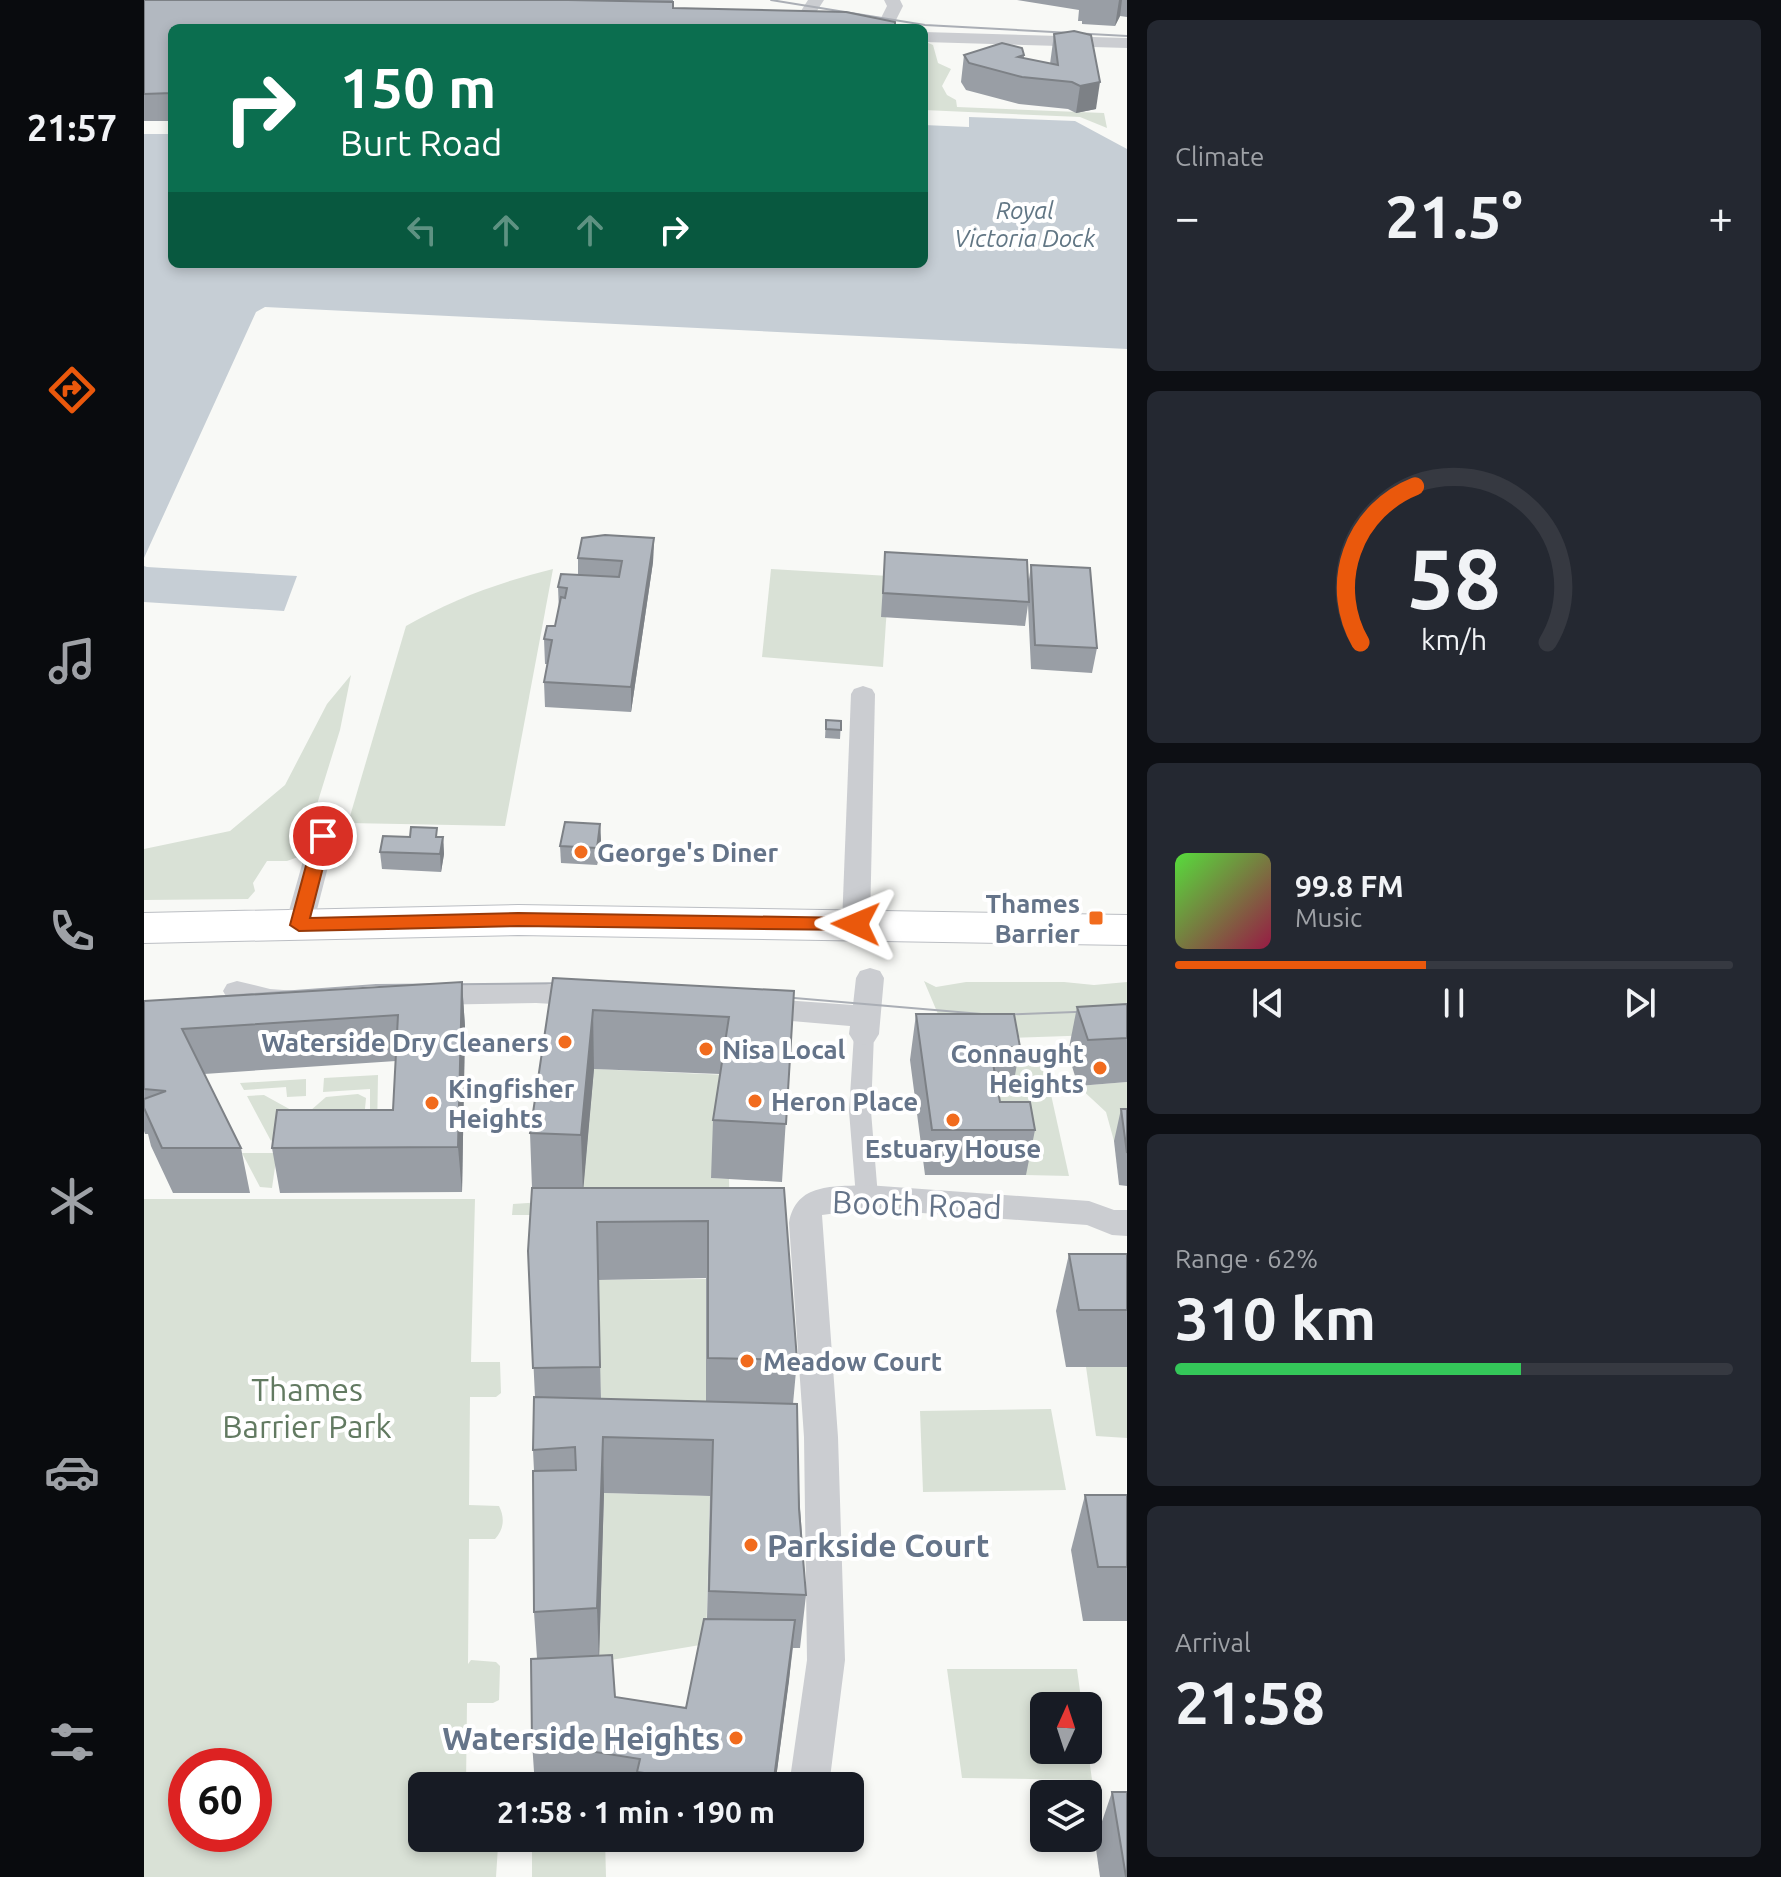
<!DOCTYPE html>
<html lang="en">
<head>
<meta charset="utf-8">
<style>
  body { margin:0; font-family:Ubuntu,sans-serif; background:#242831; color:#f1f3f6; height:100vh; display:flex; flex-direction:column; font-size:30px; white-space:nowrap }
  * { box-sizing:border-box; margin:0 }
  p { font-size:26px; color:#9ea1a6 }
  .icon { flex:none; width:44px; height:44px; fill:none; stroke:currentColor; stroke-width:2; stroke-linecap:round; stroke-linejoin:round }
  .map { position:relative; flex:1; overflow:hidden }
  .drawer { display:flex; flex-direction:column; gap:20px; padding:20px; background:#0d0f14; width:654px }
  .drawer>* { flex:none }
  .hud { position:absolute; left:24px; top:24px; width:760px; height:244px; border-radius:12px; box-shadow:0 4px 12px #0003; background:#0b6e4f; color:#fff; overflow:hidden }
  .needle { width:52px; rotate:3deg }
  .fabs { position:absolute; left:886px; top:1692px; display:grid; gap:16px }
  .fabs a { display:grid; place-items:center; width:72px; height:72px; border-radius:12px; background:#171b24; box-shadow:0 4px 12px #0003; font-size:40px }
  .speed { position:absolute; left:24px; top:1748px; display:flex; gap:16px; font-size:40px; font-weight:700; text-align:center }
  .speed>* { display:grid; place-content:center; width:104px; height:104px; border-radius:50%; background:#171b24; box-shadow:0 4px 12px #0003; line-height:1 }
  .speed .limit { border:12px solid #d22; background:#fff; color:#111 }
  .pin { position:absolute; display:grid; place-items:center; width:68px; height:68px; color:#fff; margin:-34px; border:4px solid #fff; border-radius:50%; box-shadow:0 2px 8px #0007 }
  .me { position:absolute; width:88px; margin:-44px; rotate:271deg; stroke-linejoin:round; filter:drop-shadow(0 0 6px #0008) }
  .turn { display:flex; align-items:center; gap:28px; height:168px; padding:0 40px; font-size:36px }
  .turn .icon { width:104px; height:104px; stroke-width:2.5 }
  .turn b { display:block; font-size:56px; line-height:68px }
  .lanes { display:flex; align-items:center; height:76px; padding:0 40px; background:#0003; justify-content:center; gap:40px; direction:ltr }
  .lanes .off { opacity:.35 }
  .big { font-size:60px; font-weight:700; line-height:1.1 }
  .drawer .widget { flex:1; display:flex; flex-direction:column; justify-content:center; gap:12px; min-width:0; padding:0 28px; border-radius:12px; background:#242831 }
  .drawer .dial { align-items:center; gap:0 }
  .dial svg { height:208px; overflow:visible; fill:none; stroke:#363941; stroke-width:7; stroke-linecap:round; text-anchor:middle }
  .dial text { fill:#f1f3f6; stroke:none }
  .song { display:flex; align-items:center; gap:24px }
  .cover { width:96px; height:96px; border-radius:12px; background:linear-gradient(135deg,hsl(110 70% 55%),hsl(340 70% 35%)) }
  .played { height:8px; border-radius:4px; background:linear-gradient(90deg,#ea580c 45%,#363941 45%) }
  .keys { display:flex; justify-content:space-around; direction:ltr }
  .heat { display:flex; justify-content:space-between; align-items:center; font-size:44px; direction:ltr }
  .charge { height:12px; border-radius:6px; background:linear-gradient(90deg,#34c759 62%,#363941 0) }
  .trip { position:absolute; left:264px; top:1772px; width:456px; height:80px; border-radius:12px; background:#171b24; box-shadow:0 4px 12px #0003; font-weight:700; line-height:80px; text-align:center }
  main { display:flex; flex:1; min-height:0 }
  .tab-bar { display:flex; flex-direction:column; width:144px; justify-content:space-around; align-items:center; background:#090b0e; color:#9ea1a6 }
  .tab-bar .icon { width:56px; height:56px }
  .tab-bar .selected { color:#ea580c }
  .tab-bar b { font-size:36px; color:#f1f3f6 }
  .map>svg:first-child { display:block }
  .green { fill:#d9e1d6; fill-rule:evenodd }
  .water { fill:#c6ced5 }
  .lines { fill:none; stroke-linecap:round; stroke-linejoin:round }
  .primary-casing { stroke:#bbbec3; stroke-width:2 }
  .pedestrian { fill:#cbcdd1; fill-rule:evenodd }
  .minor { fill:#cbcdd1; fill-rule:evenodd }
  .primary { fill:#fff; fill-rule:evenodd }
  .tram { stroke:#aaaeb5; stroke-width:2 }
  .wall { fill:#999ea5; fill-rule:evenodd }
  .shaded-wall { fill:#7d8186 }
  .building { fill:#b2b8c0; stroke:#7d8186; stroke-width:2 }
  .route { fill:#ea580c; stroke:#983908; stroke-width:2 }
  .poi-dot { fill:#f16b1d; stroke:#fff; stroke-width:3 }
  .labels { text-anchor:middle; dominant-baseline:central; stroke-width:8; stroke-linejoin:round; paint-order:stroke }
  .far-water-label { font-size:24px; font-style:italic; fill:#617684; stroke:#fff }
  .poi-label { font-size:26px; font-weight:bold; fill:#657489; stroke:#fff; text-anchor:start }
  .near-street-label { font-size:32px; fill:#657489; stroke:#fff }
  .near-park-label { font-size:32px; fill:#627a61; stroke:#fff }
  .near-poi-label { font-size:32px; font-weight:bold; fill:#657489; stroke:#fff; text-anchor:start }
</style>
</head>
<body>
<main>
<nav class="tab-bar">
<b>21:57</b>
<svg class="icon selected" aria-label="directions" viewBox="0 0 24 24"><path d="M12 3l9 9-9 9-9-9zM9 14v-3h6M13 9l2 2-2 2"/></svg>
<svg class="icon" aria-label="music" viewBox="0 0 24 24"><path d="M9 18V5l10-2v13"/><circle cx="6" cy="18" r="3"/><circle cx="16" cy="16" r="3"/></svg>
<svg class="icon" aria-label="phone" viewBox="0 0 24 24"><path d="M5 4h4l2 5-3 2q2 4 5 5l2-3 5 2v4C11 20 4 13 5 4z"/></svg>
<svg class="icon" aria-label="climate" viewBox="0 0 24 24"><path d="M12 3v18M4 7l16 10M4 17L20 7"/></svg>
<svg class="icon" aria-label="car" viewBox="0 0 24 24"><path d="M5 17H2v-5l4-1 3-4h7l3 4 3 1v5h-3M9 17h6M6 11h13"/><circle cx="7" cy="17" r="2"/><circle cx="17" cy="17" r="2"/></svg>
<svg class="icon" aria-label="filters" viewBox="0 0 24 24"><path d="M4 7h16M4 17h16"/><circle cx="9" cy="7" r="2"/><circle cx="15" cy="17" r="2"/></svg>
</nav>
<div class="map">
<svg width="983" height="1877" viewBox="0 0 983 1877">
  <rect width="100%" height="100%" fill="#f8f9f6"/>
  <!-- green -->
  <g class="green">
    <path d="M780,41L789,45L794,63L807,69L798,86L803,95L812,100L813,107L960,113L963,128L936,117L780,110Z"/>
    <path d="M409,569L361,826L204,823L262,626C309,599 356,582 409,569Z"/>
    <path d="M627,569L745,576L739,667L618,657Z"/>
    <path d="M207,675L196,730L157,856L143,861H123L109,883L111,891L104,899L0,900V849L86,831L141,785L183,704Z"/>
    <path d="M780,981L792,987L822,982H920L950,985L983,982V1034L805,1040Z"/>
    <path d="M862,1059L900,1063L925,1176L882,1175L839,1093Z"/>
    <path d="M450,1069L583,1075L567,1178L585,1179L586,1215H368L369,1204L429,1200L460,1192L461,1187L439,1188Z"/>
    <path d="M234,1075L233,1133L226,1134V1089L179,1092L180,1078Z"/>
    <path d="M162,1079V1096L143,1097L142,1087L100,1090L96,1083Z"/>
    <path d="M983,1082V1142L970,1141L962,1112L934,1086Z"/>
    <path d="M214,1094L222,1098L219,1131L166,1111L182,1097Z"/>
    <path d="M120,1095L158,1116L149,1119L127,1141L103,1096Z"/>
    <path d="M98,1153H133L128,1188L116,1187Z"/>
    <path d="M0,1199H331L327,1362H356L357,1393L352,1397H326L325,1505L355,1506C361,1518 360,1529 351,1539H325L324,1664L327,1660L352,1662L356,1666L355,1700L349,1703H323L322,1786H278V1838H322V1842L348,1840L354,1846L352,1877H0ZM42,1766H110V1834H42Z"/>
    <path d="M562,1279V1414L457,1423L454,1280Z"/>
    <path d="M942,1367H983V1438L952,1436Z"/>
    <path d="M907,1409L922,1490L779,1492L776,1411Z"/>
    <path d="M460,1493L566,1496L562,1644L455,1662Z"/>
    <path d="M803,1669H933L938,1706H900V1750H944L948,1780L818,1778Z"/>
    <path d="M388,1838H461L462,1877H388Z"/>
  </g>
  <!-- water -->
  <g class="water">
    <path d="M825,117L931,121L983,149V349L121,307L112,312L0,558V134H28V264H780V125L825,127Z"/>
    <path d="M0,566L3,567L153,576L140,611L0,602Z"/>
  </g>
  <g class="lines">
    <defs>
      <path id="primary" d="M374,905L983,915V945L374,935L0,943V913Z"/>
    </defs>
    <!-- primary casing -->
    <use href="#primary" class="primary-casing"/>
    <!-- pedestrian -->
    <path class="pedestrian" d="M720,1026L727,1029L730,1034L727,1111L734,1197L731,1203L723,1206L715,1203L712,1197L705,1111L710,1034L713,1029Z"/>
    <!-- minor -->
    <g class="minor">
      <path d="M664,0H680L671,14L686,28L661,25L655,14Z"/>
      <path d="M740,0H756L759,6L748,28H732L743,6Z"/>
      <path d="M780,32L983,38V48L780,42Z"/>
      <path d="M719,686L728,689L731,694L726,924L722,931L712,934L702,931L698,924L707,694L710,689Z"/>
      <path d="M179,827L188,830L192,836L169,925L165,932L155,935L145,932L141,925L166,836L170,830Z"/>
      <path d="M726,968L736,971L740,978L735,1034L730,1042L720,1045L710,1042L705,1034L706,1026L612,1018L602,1015L598,1008L602,1001L612,998L709,1005L712,978L716,971Z"/>
      <path d="M93,981L126,989L153,991L157,998L153,1005L126,1009L83,998L79,991L83,984Z"/>
      <path d="M392,983L453,989L457,996L453,1003L443,1006L392,1003L281,1005L271,1002L267,995L271,988L281,985Z"/>
      <path d="M723,1185L945,1201L970,1210H983V1236L968,1235L943,1225L723,1209L678,1215L694,1437L701,1660L685,1786H645L663,1660L660,1437L645,1223C652,1182 690,1187 723,1185Z"/>
    </g>
    <!-- primary -->
    <use href="#primary" class="primary"/>
    <!-- tram -->
    <g class="tram">
      <path d="M627,0L781,25L983,36"/>
      <path d="M627,996L849,1015L983,1010"/>
      <path d="M0,1002L232,985L431,983"/>
    </g>
  </g>
  <!-- wall -->
  <g class="wall">
    <path d="M0,0H529V2L28,28V121H0Z"/>
    <path d="M873,0H983V17L976,16L971,26L938,24V21H934L935,10Z"/>
    <path d="M910,34L952,109L932,113L924,109L875,104L822,90L817,82L820,55H880V58L906,64Z"/>
    <path d="M510,538L509,562L487,712L401,707L400,682L403,664H401L400,639L411,626L415,611L414,587L434,575V558Z"/>
    <path d="M741,552L884,586L887,565L953,648L948,673L887,669L884,605L881,626L737,617Z"/>
    <path d="M682,720L697,721L696,739L681,738Z"/>
    <path d="M456,824L457,841L453,865L417,863L416,846Z"/>
    <path d="M294,837H299L300,854L297,872L238,869L236,852Z"/>
    <path d="M409,978L650,991L638,1182L567,1178L569,1120L576,1074L450,1069L439,1188H640L653,1360L649,1404L662,1595L656,1648H649L631,1786H391L388,1742L393,1658L390,1612V1471L389,1450L391,1397L384,1251L388,1188L386,1133ZM562,1278V1402L457,1399L454,1280ZM460,1493L566,1496L563,1619L542,1708L471,1697L455,1656Z"/>
    <path d="M318,982L321,1027L318,1192L136,1193L128,1148L249,1110L252,1061L60,1074L97,1148L106,1193H29L7,1146L4,1134H1L0,1131V1001Z"/>
    <path d="M983,1004V1082L934,1086L924,1053L933,1007Z"/>
    <path d="M772,1014L876,1047L868,1092L854,1093L856,1102L891,1130L882,1175H781L766,1060Z"/>
    <path d="M977,1109H983V1186L975,1185L970,1141Z"/>
    <path d="M925,1254H983V1367H922L912,1311Z"/>
    <path d="M941,1495H983V1621H939L927,1550Z"/>
    <path d="M968,1792L983,1877H956L951,1842Z"/>
    <path d="M546,1838H624L623,1849Z"/>
  </g>
  <!-- shaded-wall -->
  <g class="shaded-wall">
    <path d="M975,0H978L976,16L971,26Z"/>
    <path d="M956,82L952,109L932,113L936,86Z"/>
    <path d="M510,538L509,562L487,712V687Z"/>
    <path d="M456,824L457,841L453,865V848Z"/>
    <path d="M299,837L300,854L297,872L296,854Z"/>
    <path d="M318,982L321,1027L318,1192L314,1147Z"/>
    <path d="M449,1010L450,1069L439,1193L437,1135Z"/>
    <path d="M459,1437L460,1493L455,1662L453,1608Z"/>
    <path d="M651,1620L645,1681L631,1786H629Z"/>
  </g>
  <!-- building -->
  <g class="building">
    <path d="M0,0H424L529,2V8L702,12L751,22V28H28V93L0,94Z"/>
    <path d="M930,31L947,35L956,82L936,86L928,82L878,77L825,63L820,55L858,43L878,48L880,55L874,57L914,65L910,34Z"/>
    <path d="M461,535L510,538L487,687L400,682L408,640L400,639L403,626H411L417,597L421,598L423,588L414,587L417,574L475,577L478,561L434,558L438,538Z"/>
    <path d="M741,552L883,560L885,602L739,593Z"/>
    <path d="M887,565L946,568L953,648L891,645Z"/>
    <path d="M682,720L697,721V730L682,729Z"/>
    <path d="M421,822L456,824L453,848L416,846Z"/>
    <path d="M267,827L293,828L292,837H299L296,854L236,852L239,836L266,837Z"/>
    <path d="M409,978L650,991L642,1124L569,1120L585,1017L449,1010L437,1135L386,1133Z"/>
    <path d="M318,982L314,1147L128,1148L133,1110H249L254,1015L38,1029L97,1148H18L0,1108V1099L22,1091L0,1089V1001Z"/>
    <path d="M983,1004V1038L944,1040L933,1007Z"/>
    <path d="M772,1014H870L876,1047H846L856,1102H886L891,1130H788Z"/>
    <path d="M977,1109H983V1153Z"/>
    <path d="M388,1188H640L653,1360L564,1358V1221L453,1222L456,1367L389,1368L384,1251Z"/>
    <path d="M925,1254H983V1310H935Z"/>
    <path d="M390,1397L653,1404L655,1509L662,1595L565,1591L569,1440L459,1437L453,1608L390,1612L389,1471L432,1470L431,1447L389,1450Z"/>
    <path d="M941,1495H983V1567H954Z"/>
    <path d="M560,1619L651,1620L629,1786H593L493,1772L496,1759L388,1742L387,1659L468,1655L471,1697L542,1708Z"/>
    <path d="M968,1792H983V1877H982Z"/>
  </g>
  <!-- route -->
  <path class="route" d="M179,831L187,836L166,918L374,913L712,918L721,924L712,930L374,926L155,931L146,925L170,836Z"/>
  <!-- markers -->
  <g class="poi-dot">
    <circle cx="437" cy="852" r="8"/>
    <rect x="944" y="910" width="16" height="16" rx="4"/>
    <circle cx="421" cy="1042" r="8"/>
    <circle cx="562" cy="1049" r="8"/>
    <circle cx="956" cy="1068" r="8"/>
    <circle cx="611" cy="1101" r="8"/>
    <circle cx="288" cy="1103" r="8"/>
    <circle cx="809" cy="1120" r="8"/>
    <circle cx="603" cy="1361" r="8"/>
    <circle cx="607" cy="1545" r="8"/>
    <circle cx="592" cy="1738" r="8"/>
  </g>
  <g class="labels">
    <!-- far-water labels -->
    <g class="far-water-label">
      <text x="881" y="210">Royal<tspan x="881" dy="28">Victoria Dock</tspan></text>
    </g>
    <!-- poi labels -->
    <g class="poi-label">
      <text x="453" y="852">George's Diner</text>
      <text x="936" y="903" text-anchor="end">Thames<tspan x="936" dy="30">Barrier</tspan></text>
      <text x="405" y="1042" text-anchor="end">Waterside Dry Cleaners</text>
      <text x="578" y="1049">Nisa Local</text>
      <text x="940" y="1053" text-anchor="end">Connaught<tspan x="940" dy="30">Heights</tspan></text>
      <text x="304" y="1088">Kingfisher<tspan x="304" dy="30">Heights</tspan></text>
      <text x="627" y="1101">Heron Place</text>
      <text x="809" y="1148" text-anchor="middle">Estuary House</text>
      <text x="619" y="1361">Meadow Court</text>
    </g>
    <!-- near-street labels -->
    <g class="near-street-label">
      <text transform="translate(773 1204) rotate(2)">Booth Road</text>
    </g>
    <!-- near-park labels -->
    <g class="near-park-label">
      <text x="163" y="1389">Thames<tspan x="163" dy="37">Barrier Park</tspan></text>
    </g>
    <!-- near-poi labels -->
    <g class="near-poi-label">
      <text x="623" y="1545">Parkside Court</text>
      <text x="576" y="1738" text-anchor="end">Waterside Heights</text>
    </g>
  </g>
</svg>
<div class="fabs">
<a><svg class="needle" viewBox="-14 -14 28 28"><path d="M0-13l5 13h-10z" fill="#e53935"/><path d="M0 13l5-13h-10z" fill="#9ea1a6"/></svg></a>
<a><svg class="icon" aria-label="layers" viewBox="0 0 24 24"><path d="M12 4l9 5-9 5-9-5zM3 14l9 5 9-5"/></svg></a>
</div>
<div class="speed"><div class="limit">60</div></div>
<div class="pin" style="left:179px;top:836px;background:#d93025"><svg class="icon" aria-label="arrive" viewBox="0 0 24 24"><path d="M6 21V4h12l-3 4 3 4H6"/></svg></div>
<svg class="me" style="left:712px;top:924px" viewBox="-20 -20 40 40"><path d="M0-17L14 15 0 8-14 15z" fill="#ea580c" stroke="#fff" stroke-width="4"/></svg>
<div class="trip">21:58 · 1 min · 190 m</div>
<div class="hud">
<div class="turn"><svg class="icon" aria-label="right" viewBox="0 0 24 24"><path d="M7 20v-9h11M14 6l5 5-5 5"/></svg><div><b>150 m</b>Burt Road</div></div>
<div class="lanes"><svg class="icon off" aria-label="left" viewBox="0 0 24 24"><path d="M17 20v-9H6M10 6l-5 5 5 5"/></svg><svg class="icon off" aria-label="ahead" viewBox="0 0 24 24"><path d="M12 20V5M6 11l6-6 6 6"/></svg><svg class="icon off" aria-label="ahead" viewBox="0 0 24 24"><path d="M12 20V5M6 11l6-6 6 6"/></svg><svg class="icon" aria-label="right" viewBox="0 0 24 24"><path d="M7 20v-9h11M14 6l5 5-5 5"/></svg></div>
</div>
</div>
<section class="drawer">
<div class="widget"><p>Climate</p>
<div class="heat"><a>−</a><b class="big">21.5°</b><a>+</a></div>
</div>
<div class="widget dial"><svg viewBox="0 0 100 80">
<path d="M14 69A42 42 0 1 1 86 69"/>
<path d="M14 69A42 42 0 0 1 35 9" stroke="#ea580c"/>
<text x="50" y="56" font-size="32" font-weight="700">58</text>
<text x="50" y="72" font-size="11">km/h</text>
</svg></div>
<div class="widget">
<div class="song"><i class="cover"></i><div><b>99.8 FM</b><p>Music</p></div></div>
<div class="played"></div>
<div class="keys"><svg class="icon" aria-label="previous" viewBox="0 0 24 24"><path d="M18 5L8 12l10 7zM5 5v14"/></svg><svg class="icon" aria-label="pause" viewBox="0 0 24 24"><path d="M8 5v14M16 5v14"/></svg><svg class="icon" aria-label="next" viewBox="0 0 24 24"><path d="M6 5l10 7-10 7zM19 5v14"/></svg></div>
</div>
<div class="widget"><p>Range · 62%</p><b class="big">310 km</b><div class="charge"></div></div>
<div class="widget"><p>Arrival</p><b class="big">21:58</b></div>
</section>
</main>
</body>
</html>
